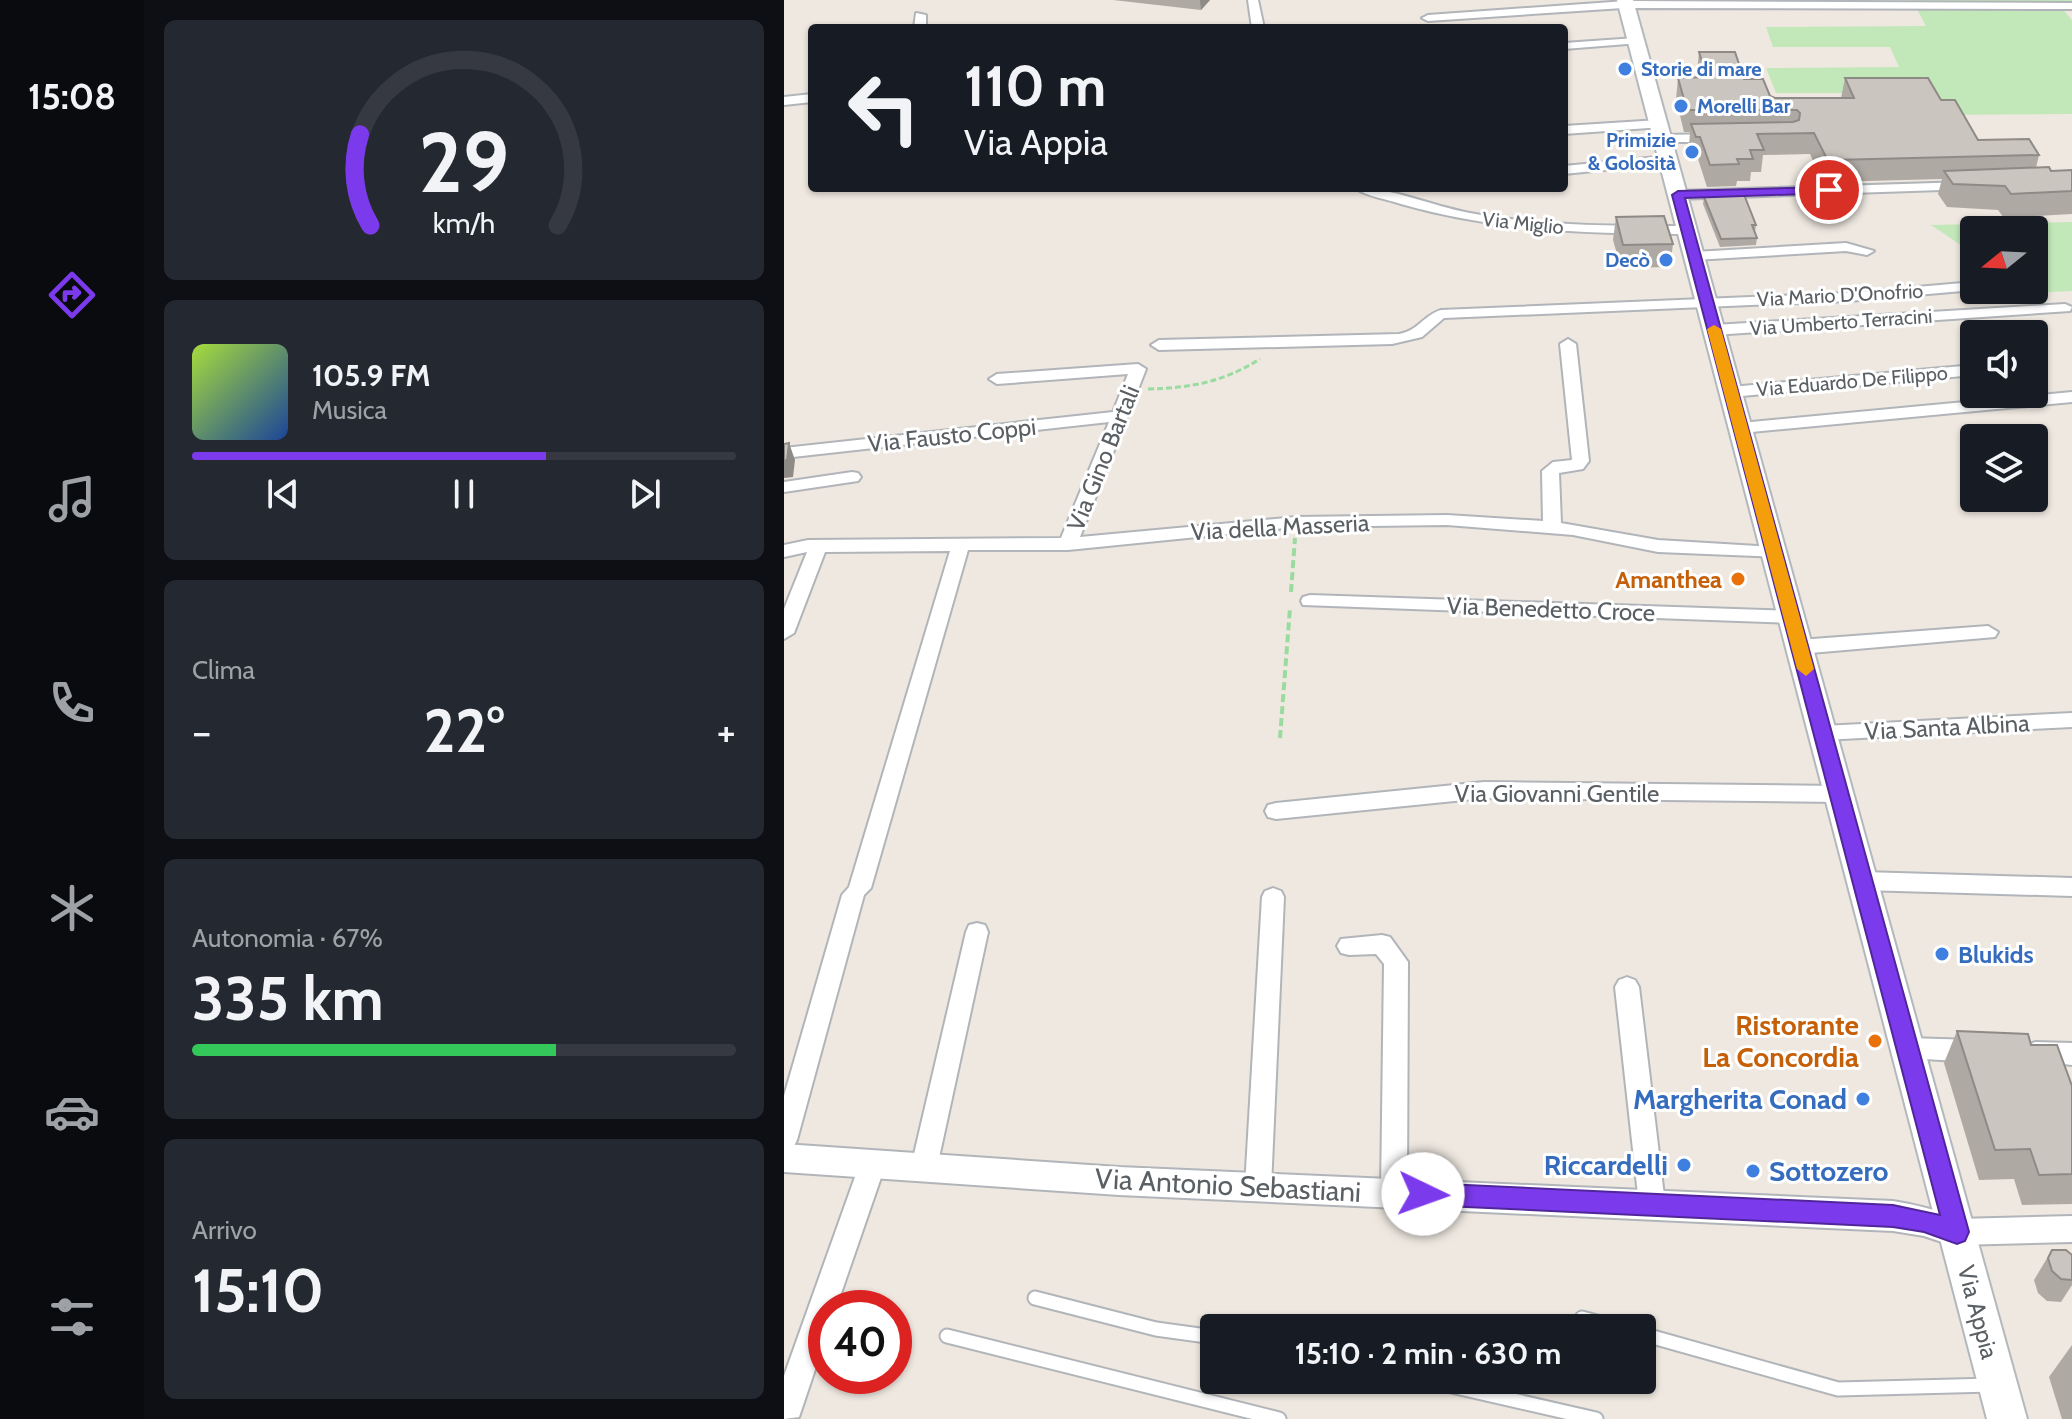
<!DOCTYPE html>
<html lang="it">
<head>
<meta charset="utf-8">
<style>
  body { margin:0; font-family:Cabin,sans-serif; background:#242831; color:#f1f3f6; height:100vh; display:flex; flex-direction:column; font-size:30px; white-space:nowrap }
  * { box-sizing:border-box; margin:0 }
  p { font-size:26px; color:#9ea1a6 }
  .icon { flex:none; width:44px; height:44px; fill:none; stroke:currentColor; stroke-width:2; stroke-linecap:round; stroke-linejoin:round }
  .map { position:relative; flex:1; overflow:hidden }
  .drawer { display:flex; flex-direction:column; gap:20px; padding:20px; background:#0d0f14; width:640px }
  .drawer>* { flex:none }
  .top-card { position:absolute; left:24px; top:24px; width:760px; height:168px; border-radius:8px; box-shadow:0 2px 6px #0004; background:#171b24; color:#f1f3f6; overflow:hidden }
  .needle { width:52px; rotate:252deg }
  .tools { position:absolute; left:1176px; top:216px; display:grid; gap:16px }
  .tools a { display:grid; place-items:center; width:88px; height:88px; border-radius:8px; background:#171b24; box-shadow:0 2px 6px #0004; font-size:40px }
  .speed { position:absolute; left:24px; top:1290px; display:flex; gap:16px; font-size:40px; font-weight:700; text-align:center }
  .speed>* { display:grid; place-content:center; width:104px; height:104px; border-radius:50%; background:#171b24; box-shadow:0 2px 6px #0004; line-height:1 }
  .speed .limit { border:12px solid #d22; background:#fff; color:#111 }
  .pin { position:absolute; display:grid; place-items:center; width:68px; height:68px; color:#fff; margin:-34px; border:4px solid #fff; border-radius:50%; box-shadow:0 2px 8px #0007 }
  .me { position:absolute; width:88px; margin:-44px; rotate:93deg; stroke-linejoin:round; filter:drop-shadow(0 0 6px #0008) }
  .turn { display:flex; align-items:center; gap:28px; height:168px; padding:0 24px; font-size:36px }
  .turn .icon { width:104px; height:104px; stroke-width:2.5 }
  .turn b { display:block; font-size:56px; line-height:68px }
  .big { font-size:60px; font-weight:800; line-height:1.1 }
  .drawer .card { flex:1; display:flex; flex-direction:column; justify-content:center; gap:12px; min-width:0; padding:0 28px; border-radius:12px; background:#242831 }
  .drawer .dial { align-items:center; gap:0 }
  .dial svg { height:208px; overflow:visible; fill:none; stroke:#363941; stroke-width:7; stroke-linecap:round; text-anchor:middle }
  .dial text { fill:#f1f3f6; stroke:none }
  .song { display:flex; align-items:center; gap:24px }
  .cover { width:96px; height:96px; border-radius:12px; background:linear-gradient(135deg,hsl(80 70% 55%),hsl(220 70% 35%)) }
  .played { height:8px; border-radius:4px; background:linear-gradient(90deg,#7c3aed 65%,#363941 65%) }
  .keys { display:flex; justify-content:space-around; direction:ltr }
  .heat { display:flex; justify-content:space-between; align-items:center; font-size:44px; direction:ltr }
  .charge { height:12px; border-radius:6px; background:linear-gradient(90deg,#34c759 67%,#363941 0) }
  .trip { position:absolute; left:416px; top:1314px; width:456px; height:80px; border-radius:8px; background:#171b24; box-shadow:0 2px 6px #0004; font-weight:800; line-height:80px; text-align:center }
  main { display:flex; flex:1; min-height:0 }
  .tabs { display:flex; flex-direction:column; width:144px; justify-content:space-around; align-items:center; background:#090b0e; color:#9ea1a6 }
  .tabs .icon { width:56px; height:56px }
  .tabs .selected { color:#7c3aed }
  .tabs b { font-size:36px; color:#f1f3f6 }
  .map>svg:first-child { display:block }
  .green { fill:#c2e8b9 }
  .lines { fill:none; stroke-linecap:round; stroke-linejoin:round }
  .service-casing { stroke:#b1b5b9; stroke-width:17 }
  .minor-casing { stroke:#b1b5b9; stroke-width:4 }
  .tertiary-casing { stroke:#b1b5b9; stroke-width:4 }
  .secondary-casing { stroke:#b2b8bc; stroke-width:4 }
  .path-far2 { stroke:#9bdba0; stroke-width:2; stroke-dasharray:5 2; stroke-linecap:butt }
  .path-far1 { stroke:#9bdba0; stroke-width:3; stroke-dasharray:6 3; stroke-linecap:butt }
  .path { stroke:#9bdba0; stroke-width:4; stroke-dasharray:8 4; stroke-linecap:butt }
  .service { stroke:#fff; stroke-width:13 }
  .minor { fill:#fff; fill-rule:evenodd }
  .tertiary { fill:#fff; fill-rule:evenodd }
  .secondary { fill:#fff; fill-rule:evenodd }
  .wall { fill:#afa9a4 }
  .shaded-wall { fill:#8e8a86 }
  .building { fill:#cbc5bf; stroke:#8e8a86; stroke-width:2 }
  .route { fill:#7c3aed; stroke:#51269a; stroke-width:2 }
  .slow { fill:#f59e0b }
  .shop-dot { fill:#3f7fe0; stroke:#fff; stroke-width:3 }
  .food-dot { fill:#e8710a; stroke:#fff; stroke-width:3 }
  .labels { text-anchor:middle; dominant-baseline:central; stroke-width:6; stroke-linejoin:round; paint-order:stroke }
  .far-shop-label { font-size:20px; font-weight:bold; fill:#366cbe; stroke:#fff; text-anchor:start }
  .far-street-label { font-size:20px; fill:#595f63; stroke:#fff }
  .street-label { font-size:24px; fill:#595f63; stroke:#fff }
  .food-label { font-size:24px; font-weight:bold; fill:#c56008; stroke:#fff; text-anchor:end }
  .shop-label { font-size:24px; font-weight:bold; fill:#366cbe; stroke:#fff; text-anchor:start }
  .near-food-label { font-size:28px; font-weight:bold; fill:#c56008; stroke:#fff; text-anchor:end }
  .near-shop-label { font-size:28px; font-weight:bold; fill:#366cbe; stroke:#fff; text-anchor:end }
  .near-street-label { font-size:28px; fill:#595f63; stroke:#fff }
</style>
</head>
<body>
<main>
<nav class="tabs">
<b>15:08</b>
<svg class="icon selected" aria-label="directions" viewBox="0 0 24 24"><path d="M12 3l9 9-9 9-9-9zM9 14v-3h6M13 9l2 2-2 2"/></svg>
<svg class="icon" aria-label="music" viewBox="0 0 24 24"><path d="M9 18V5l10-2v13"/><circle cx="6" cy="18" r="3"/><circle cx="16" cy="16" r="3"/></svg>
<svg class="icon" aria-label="phone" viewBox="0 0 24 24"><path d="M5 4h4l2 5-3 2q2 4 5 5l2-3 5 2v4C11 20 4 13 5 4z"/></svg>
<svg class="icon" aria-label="climate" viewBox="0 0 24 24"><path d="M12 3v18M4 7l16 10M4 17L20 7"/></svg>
<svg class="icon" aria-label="car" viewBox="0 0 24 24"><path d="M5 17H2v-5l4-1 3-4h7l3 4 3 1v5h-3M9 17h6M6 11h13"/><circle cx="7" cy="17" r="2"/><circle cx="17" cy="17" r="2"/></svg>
<svg class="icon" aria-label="filters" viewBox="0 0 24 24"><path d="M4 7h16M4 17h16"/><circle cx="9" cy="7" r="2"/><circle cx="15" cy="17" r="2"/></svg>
</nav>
<section class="drawer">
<div class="card dial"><svg viewBox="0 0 100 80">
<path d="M14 69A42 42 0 1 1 86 69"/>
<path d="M14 69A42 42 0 0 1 10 34" stroke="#7c3aed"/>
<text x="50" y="56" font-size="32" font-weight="700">29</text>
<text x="50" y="72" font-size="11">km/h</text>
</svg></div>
<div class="card">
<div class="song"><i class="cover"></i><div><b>105.9 FM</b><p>Musica</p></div></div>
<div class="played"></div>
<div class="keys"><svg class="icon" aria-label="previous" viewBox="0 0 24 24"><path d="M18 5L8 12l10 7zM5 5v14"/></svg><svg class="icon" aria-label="pause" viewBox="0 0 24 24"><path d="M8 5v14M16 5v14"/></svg><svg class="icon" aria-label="next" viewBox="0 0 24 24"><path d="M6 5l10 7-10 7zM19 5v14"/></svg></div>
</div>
<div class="card"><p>Clima</p>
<div class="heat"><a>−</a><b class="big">22°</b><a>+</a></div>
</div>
<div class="card"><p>Autonomia · 67%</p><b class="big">335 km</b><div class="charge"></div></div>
<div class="card"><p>Arrivo</p><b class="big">15:10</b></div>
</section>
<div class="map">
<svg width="1288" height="1419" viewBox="0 0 1288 1419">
  <rect width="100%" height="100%" fill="#eee8e0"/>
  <!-- green -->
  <g class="green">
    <path d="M1128,0H1288V3L1274,4L1288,20V114L1150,115L1139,93H992L982,68L1115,67L1106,47H989L982,27L1142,26Z"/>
    <path d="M1288,222V291L1249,293L1245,290H1250V230H1190V254L1147,225Z"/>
  </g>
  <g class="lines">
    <defs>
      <g id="service">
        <path d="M251,1298L372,1329L430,1337"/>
        <path d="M798,1318L835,1328"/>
        <path d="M858,1334L1054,1389L1208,1385"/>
        <path d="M163,1336L495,1419"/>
        <path d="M641,1380L812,1419"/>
      </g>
      <g id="minor">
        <path d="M464,0H474L480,28H468Z"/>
        <path d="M842,1L1288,3V9L839,8L644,21L638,18L644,15Z"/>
        <path d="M132,13L142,15V28H130Z"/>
        <path d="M852,38L858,41L856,43L780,49V43Z"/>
        <path d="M28,94V102L0,105V97Z"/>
        <path d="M875,120L879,121V127L780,134V126Z"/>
        <path d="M879,135L931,134L937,138L931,142H875L873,139Z"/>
        <path d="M884,156L889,157V163L780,174V166Z"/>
        <path d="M1182,182L1189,186L1187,189L894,199L887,195L894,191Z"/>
        <path d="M571,188C611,188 647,206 686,213C757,226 831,226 903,226L910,230L903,234C806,234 711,231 617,204C603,199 583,197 571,188Z"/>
        <path d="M1062,243L1090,251L1083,255L1062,251L910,260L903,256L910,252Z"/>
        <path d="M1190,282V290L1064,301L660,318L638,337L608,344L375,350L367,345L375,340L615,334C634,331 640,315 657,310L1064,293Z"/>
        <path d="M1281,304L1288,307L1286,311L930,335L922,330L930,325Z"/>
        <path d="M784,339L792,344L805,461L799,469L775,473L777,523L874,540L990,547L996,549L999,553L996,557L874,552L789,535L663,525L512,527L284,550H184L87,888L80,895L13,1140L9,1148L0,1152V1096L58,895L65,887L166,551L41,552L10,633L0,639V609L23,552L0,557V545L24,540L277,538L325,422L0,458V448L329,412L344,374L213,384L205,379L213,374L354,364L362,369L296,537L512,517L663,515L759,521L758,471L769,462L788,460L776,344Z"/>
        <path d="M1190,365V375L947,397L939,392L947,387Z"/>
        <path d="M1288,392V402L957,433L949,428L957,423Z"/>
        <path d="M68,472L74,473L77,477L74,481L0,492V482Z"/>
        <path d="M526,595L1008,611L1017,617L1008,623L519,605L517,601L519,597Z"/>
        <path d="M1204,626L1214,632L1211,637L1015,654L1005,647L1015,640Z"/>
        <path d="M1288,713V727L1039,740L1032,738L1029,733L1032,728L1039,726Z"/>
        <path d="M700,782L1055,786L1062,788L1066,794L1062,800L1055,802L700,798L492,819L484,817L481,811L484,805L492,803Z"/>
        <path d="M1079,872L1288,878V896L1079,890L1071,887L1068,881L1071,875Z"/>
        <path d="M489,888L497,891L500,897L487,1187L483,1196L474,1199L465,1196L461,1187L478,897L481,891Z"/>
        <path d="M193,923L201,925L204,932L153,1167L149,1175L140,1179L131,1175L127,1167L182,932L185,925Z"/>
        <path d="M598,935L606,937L624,962L623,1193L619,1202L610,1205L601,1202L597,1193L600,964L592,954L565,955L557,953L553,946L557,939Z"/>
        <path d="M843,977L851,980L855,987L881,1204L877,1213L868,1216L859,1213L855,1204L831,987L835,980Z"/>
        <path d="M1123,1038L1191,1040L1200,1044L1203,1051L1200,1058L1191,1062L1123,1058L1114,1055L1111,1048L1114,1041Z"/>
        <path d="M1251,1042L1288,1043V1065L1242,1060L1239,1053L1242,1046Z"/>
        <path d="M89,1151L98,1155L102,1163L52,1308H42V1337L15,1417L0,1419V1376L76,1163L80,1155Z"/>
        <path d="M1288,1216V1242L1173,1245L1164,1241L1160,1232L1164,1223L1173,1219Z"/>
      </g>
      <path id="tertiary" d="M0,1144L335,1167L1109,1201C1135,1205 1159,1212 1184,1221L1189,1232L1184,1243L1173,1247L1140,1236L1109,1231L335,1195L0,1172Z"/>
      <path id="secondary" d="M833,0H849L1243,1419H1203Z"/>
    </defs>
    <!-- service casing -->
    <use href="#service" class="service-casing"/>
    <!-- minor casing -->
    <use href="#minor" class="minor-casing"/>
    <!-- tertiary casing -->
    <use href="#tertiary" class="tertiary-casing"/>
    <!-- secondary casing -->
    <use href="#secondary" class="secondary-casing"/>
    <!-- path-far2 -->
    <path class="path-far2" d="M24,121H28"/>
    <!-- path-far1 -->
    <path class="path-far1" d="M364,389C407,388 439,382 476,359"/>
    <!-- path -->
    <g class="path">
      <path d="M507,592L511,538"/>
      <path d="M496,738L506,608"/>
    </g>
    <!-- service -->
    <use href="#service" class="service"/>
    <!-- minor -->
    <use href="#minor" class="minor"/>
    <!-- tertiary -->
    <use href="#tertiary" class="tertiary"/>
    <!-- secondary -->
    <use href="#secondary" class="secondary"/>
  </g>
  <!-- wall -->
  <g class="wall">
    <path d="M329,0H426L417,10Z"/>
    <path d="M915,52L960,79L986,96L991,98H1057L1061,78L1157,100L1194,140L1255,155L1252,168L1267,171L1288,170V214L1220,218L1214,210L1163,207L1154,194L1158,179L1045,182L1037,179L1026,154L979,155L977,172H967L966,181H953L952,186L923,187L914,159H909L905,146L906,132H900L892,99L894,78H914L913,72Z"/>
    <path d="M929,193L972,225L971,232L973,238L972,245L936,247L919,204L920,197L929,196Z"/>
    <path d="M832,217L889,244L886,267L837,268L829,240Z"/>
    <path d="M1173,1031L1247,1045L1288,1086V1204L1238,1205L1230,1179L1195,1180L1160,1063Z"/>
    <path d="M1268,1250L1288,1255V1285L1277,1302L1263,1301L1254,1293L1250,1280Z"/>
    <path d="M1288,1345V1419H1278L1265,1377Z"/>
  </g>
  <!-- shaded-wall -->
  <g class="shaded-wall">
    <path d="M416,0H426L417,10Z"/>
    <path d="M5,443L11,460L9,477L0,478V461Z"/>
  </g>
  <!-- building -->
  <g class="building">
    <path d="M915,52H951L960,79H979L986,96L991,98H1070L1061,78H1144L1157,100H1171L1194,140L1245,139L1255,155L1049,160L1042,157L1030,133L973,134L980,150H966L969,159H953L955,164L926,165L916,137H912L907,124L1009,122L1015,120L1016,113L1013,110H903L894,78L923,77Z"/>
    <path d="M1265,167L1267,171L1288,170V191L1227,194L1221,186L1169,184L1160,171Z"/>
    <path d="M959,192L972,225H968L973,238L937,239L920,197L930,196L929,193Z"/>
    <path d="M880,216L889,244L839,245L832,217Z"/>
    <path d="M5,443L3,460L0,461V444Z"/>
    <path d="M1173,1031L1244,1034L1247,1045H1273L1288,1086V1174L1255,1175L1246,1149L1211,1150Z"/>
    <path d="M1268,1250H1282L1288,1255V1280L1277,1279L1268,1271L1264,1258Z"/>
  </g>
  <!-- route -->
  <path class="route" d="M1045,187L1051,190L1050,193L901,198L1185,1232L1181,1241L1173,1244L1140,1232L1109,1227L639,1205L630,1202L627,1194L630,1186L639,1183L1109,1205L1156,1215L888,195L894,191Z"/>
  <!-- slow -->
  <path class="slow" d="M930,325L937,329L1030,669L1022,676L1013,669L923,329Z"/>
  <!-- markers -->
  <g class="shop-dot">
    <circle cx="841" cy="69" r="8"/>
    <circle cx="897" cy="106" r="8"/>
    <circle cx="908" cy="152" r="8"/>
    <circle cx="882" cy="260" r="8"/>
    <circle cx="1158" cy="954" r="8"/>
    <circle cx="1079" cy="1099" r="8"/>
    <circle cx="900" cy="1165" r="8"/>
    <circle cx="969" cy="1171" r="8"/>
  </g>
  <g class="food-dot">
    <circle cx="954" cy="579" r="8"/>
    <circle cx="1091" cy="1041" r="8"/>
  </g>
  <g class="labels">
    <!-- far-shop labels -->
    <g class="far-shop-label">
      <text x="857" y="69">Storie di mare</text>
      <text x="913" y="106">Morelli Bar</text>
      <text x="892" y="140" text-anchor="end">Primizie<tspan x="892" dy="23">&amp; Golosità</tspan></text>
      <text x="866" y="260" text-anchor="end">Decò</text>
    </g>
    <!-- far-street labels -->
    <g class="far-street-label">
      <text transform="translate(739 223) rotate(6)">Via Miglio</text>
      <text transform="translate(1056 295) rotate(-3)">Via Mario D'Onofrio</text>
      <text transform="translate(1057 322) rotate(-4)">Via Umberto Terracini</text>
      <text transform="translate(1068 381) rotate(-5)">Via Eduardo De Filippo</text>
    </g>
    <!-- street labels -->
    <g class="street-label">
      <text transform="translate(168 435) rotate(-6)">Via Fausto Coppi</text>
      <text transform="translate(319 458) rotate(-68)">Via Gino Bartali</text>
      <text transform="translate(496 527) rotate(-3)">Via della Masseria</text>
      <text transform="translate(767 609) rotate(2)">Via Benedetto Croce</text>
      <text transform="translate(1163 727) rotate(-3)">Via Santa Albina</text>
      <text x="773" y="793">Via Giovanni Gentile</text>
      <text transform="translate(1194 1312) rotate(75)">Via Appia</text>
    </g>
    <!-- food labels -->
    <g class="food-label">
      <text x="938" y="579">Amanthea</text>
    </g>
    <!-- shop labels -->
    <g class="shop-label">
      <text x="1174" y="954">Blukids</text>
    </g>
    <!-- near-food labels -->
    <g class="near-food-label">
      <text x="1075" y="1025">Ristorante<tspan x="1075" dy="32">La Concordia</tspan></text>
    </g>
    <!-- near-shop labels -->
    <g class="near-shop-label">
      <text x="1063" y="1099">Margherita Conad</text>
      <text x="884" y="1165">Riccardelli</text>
      <text x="985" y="1171" text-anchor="start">Sottozero</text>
    </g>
    <!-- near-street labels -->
    <g class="near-street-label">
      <text transform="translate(444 1185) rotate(3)">Via Antonio Sebastiani</text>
    </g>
  </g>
</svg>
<div class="tools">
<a><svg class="needle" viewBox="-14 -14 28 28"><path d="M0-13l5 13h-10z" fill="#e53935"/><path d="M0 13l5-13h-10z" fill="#9ea1a6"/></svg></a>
<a><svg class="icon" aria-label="sound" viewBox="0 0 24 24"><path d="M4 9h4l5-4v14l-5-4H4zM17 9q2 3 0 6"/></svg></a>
<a><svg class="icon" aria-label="layers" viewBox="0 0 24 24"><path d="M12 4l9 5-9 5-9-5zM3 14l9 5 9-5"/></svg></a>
</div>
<div class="speed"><div class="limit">40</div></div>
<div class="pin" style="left:1045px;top:190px;background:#d93025"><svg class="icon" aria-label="arrive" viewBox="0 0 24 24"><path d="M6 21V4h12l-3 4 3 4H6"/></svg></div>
<svg class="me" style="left:639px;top:1194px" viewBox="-20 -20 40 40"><circle r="19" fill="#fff"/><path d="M0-13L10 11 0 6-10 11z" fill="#7c3aed"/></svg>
<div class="trip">15:10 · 2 min · 630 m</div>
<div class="top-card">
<div class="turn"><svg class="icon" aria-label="left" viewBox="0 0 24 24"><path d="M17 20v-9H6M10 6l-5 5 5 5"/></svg><div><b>110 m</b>Via Appia</div></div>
</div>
</div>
</main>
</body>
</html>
